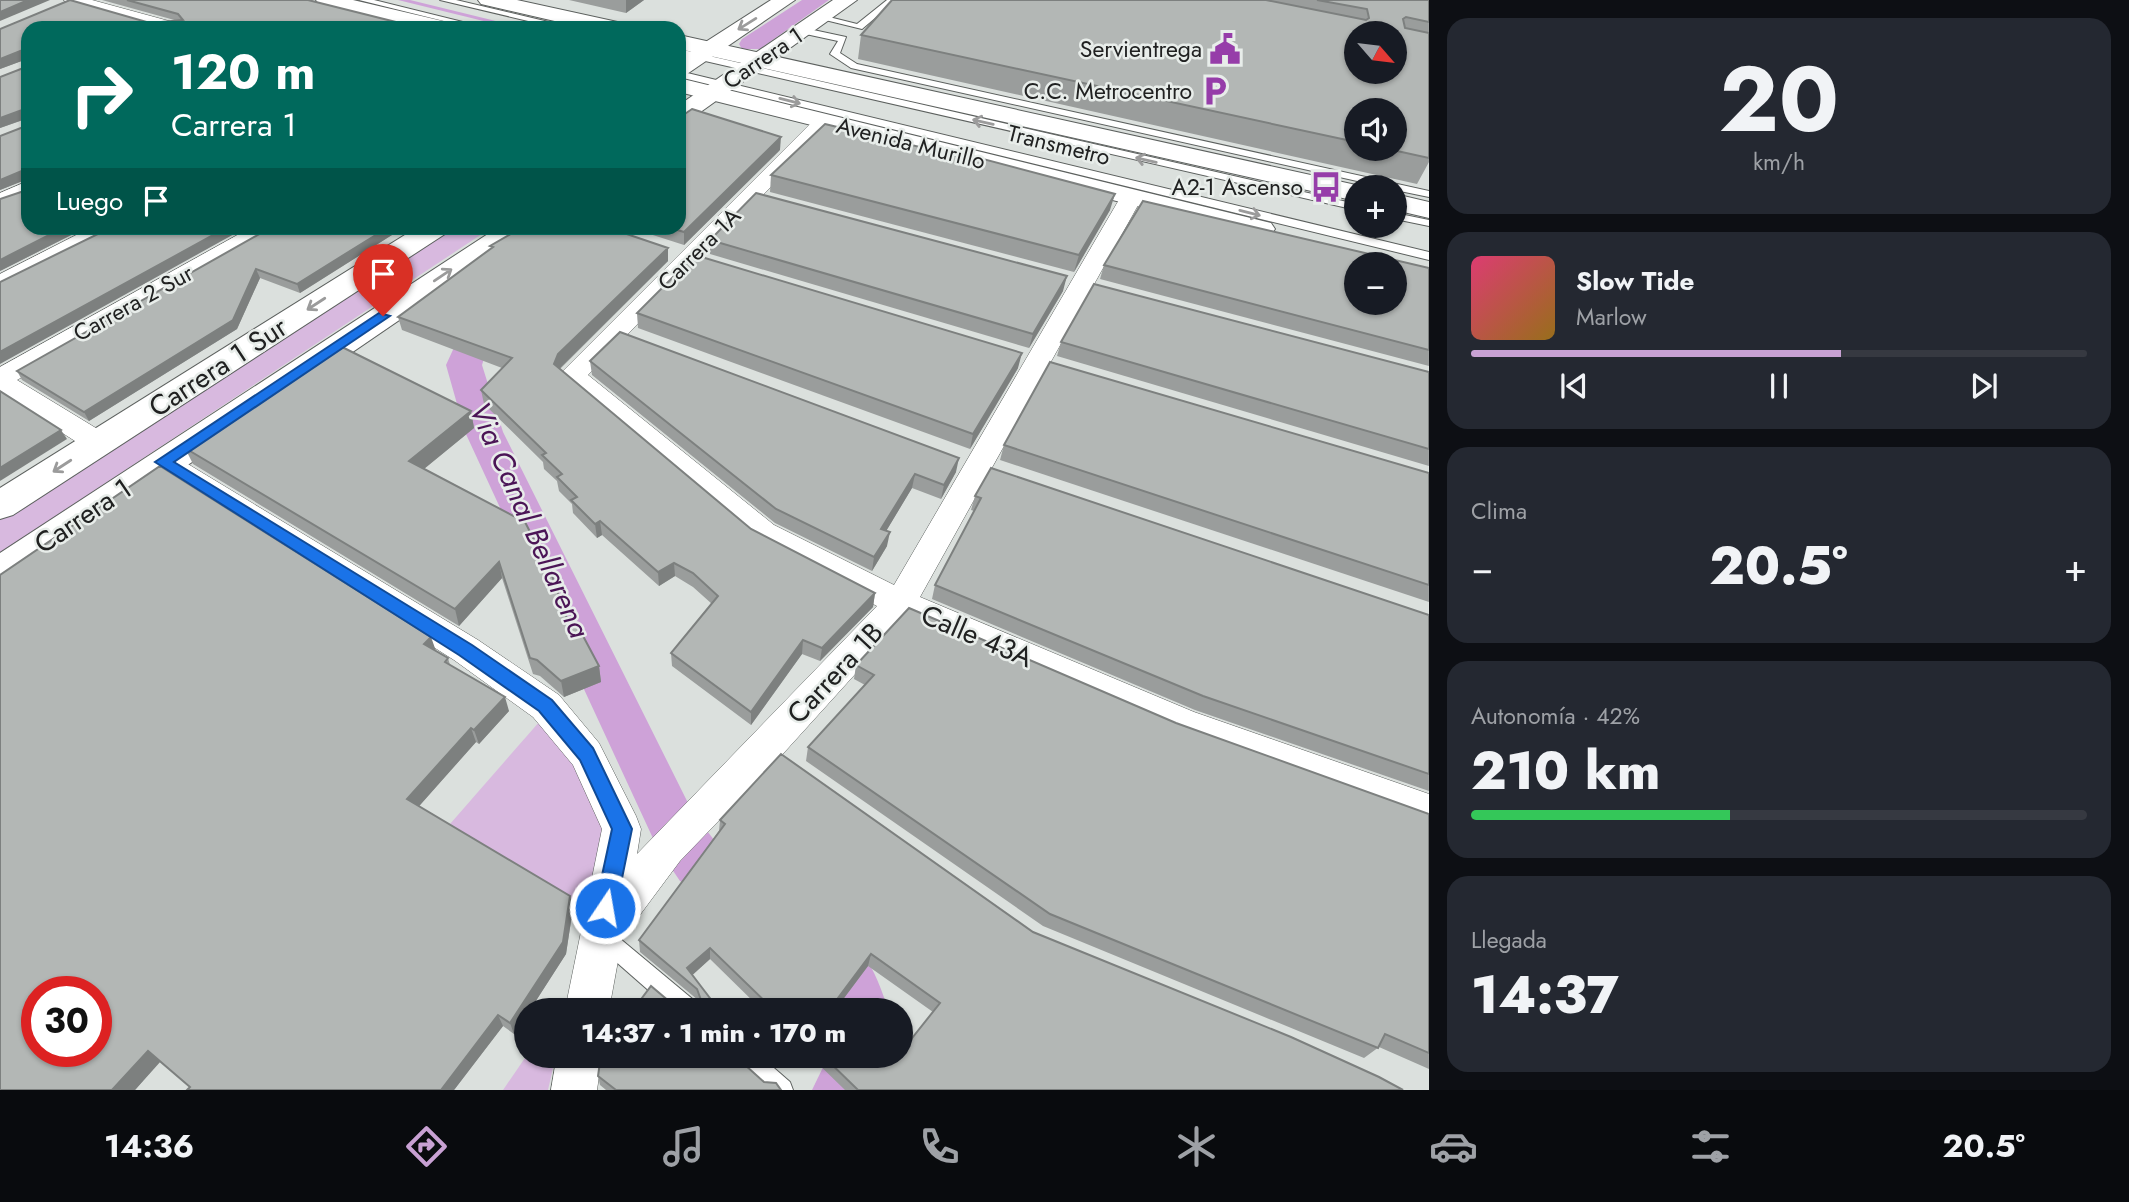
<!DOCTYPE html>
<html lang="es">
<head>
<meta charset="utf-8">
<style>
  body { margin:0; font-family:Jost,sans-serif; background:#242831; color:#f1f3f6; height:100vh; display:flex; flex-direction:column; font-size:26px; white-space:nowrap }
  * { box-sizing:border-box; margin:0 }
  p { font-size:23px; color:#9ea1a6 }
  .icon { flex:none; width:38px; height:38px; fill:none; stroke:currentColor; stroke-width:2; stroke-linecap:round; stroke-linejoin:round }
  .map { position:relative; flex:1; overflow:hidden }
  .sheet { display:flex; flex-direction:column; gap:18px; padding:18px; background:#0d0f14; width:700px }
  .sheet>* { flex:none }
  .guide { position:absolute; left:21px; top:21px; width:665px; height:214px; border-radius:21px; box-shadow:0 2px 5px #0004; background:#00695c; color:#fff; overflow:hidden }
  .needle { width:46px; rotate:118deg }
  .tools { position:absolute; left:1344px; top:21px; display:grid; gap:14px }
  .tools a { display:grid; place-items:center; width:63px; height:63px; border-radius:50%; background:#171b24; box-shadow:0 2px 5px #0004; font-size:35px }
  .speed { position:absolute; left:21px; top:976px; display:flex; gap:14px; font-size:35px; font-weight:700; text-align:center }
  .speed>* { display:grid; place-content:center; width:91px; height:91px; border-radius:50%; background:#171b24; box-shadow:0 2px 5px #0004; line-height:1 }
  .speed .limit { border:10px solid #d22; background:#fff; color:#111 }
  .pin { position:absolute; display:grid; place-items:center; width:60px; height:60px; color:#fff; margin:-72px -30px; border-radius:50% 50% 50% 0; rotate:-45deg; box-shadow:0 0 7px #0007 }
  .pin .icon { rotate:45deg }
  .me { position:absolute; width:77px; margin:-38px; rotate:12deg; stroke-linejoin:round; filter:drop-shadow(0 0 5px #0008) }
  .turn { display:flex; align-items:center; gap:24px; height:147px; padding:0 35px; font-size:32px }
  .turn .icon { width:91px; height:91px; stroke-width:2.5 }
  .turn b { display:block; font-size:49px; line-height:60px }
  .then { display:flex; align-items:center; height:66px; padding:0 35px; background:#0003; gap:14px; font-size:26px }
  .big { font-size:52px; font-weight:800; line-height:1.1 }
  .sheet .card { flex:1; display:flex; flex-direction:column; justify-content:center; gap:10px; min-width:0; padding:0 24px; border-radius:21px; background:#242831 }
  .sheet .dial { align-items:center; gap:0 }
  .dial b { font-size:91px; line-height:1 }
  .song { display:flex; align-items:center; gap:21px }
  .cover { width:84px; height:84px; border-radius:10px; background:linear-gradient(135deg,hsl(340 70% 55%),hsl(40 70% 35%)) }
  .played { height:7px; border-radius:4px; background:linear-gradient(90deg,#c8a1d3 60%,#363941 60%) }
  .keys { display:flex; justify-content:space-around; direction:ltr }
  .heat { display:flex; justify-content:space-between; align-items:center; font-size:38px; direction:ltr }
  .charge { height:10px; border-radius:5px; background:linear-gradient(90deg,#34c759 42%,#363941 0) }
  .trip { position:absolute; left:514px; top:998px; width:399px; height:70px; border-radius:35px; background:#171b24; box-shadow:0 2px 5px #0004; font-weight:800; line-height:70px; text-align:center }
  .tab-bar { display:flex; height:112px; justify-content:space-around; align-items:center; background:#090b0e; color:#9ea1a6 }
  .tab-bar .icon { width:49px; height:49px }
  .tab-bar .current { color:#c8a1d3 }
  .tab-bar b { font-size:32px; color:#f1f3f6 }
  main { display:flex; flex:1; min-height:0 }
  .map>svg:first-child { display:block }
  .green { fill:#d8b9df }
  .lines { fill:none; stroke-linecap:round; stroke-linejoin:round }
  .stream { fill:#cea2d8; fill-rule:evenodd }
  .canal { fill:#cea2d8; fill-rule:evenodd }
  .lane-casing { stroke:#5c605e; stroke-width:2 }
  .street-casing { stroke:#5c605e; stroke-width:1 }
  .secondary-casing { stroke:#5c605e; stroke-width:2 }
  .primary-casing { stroke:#5c605e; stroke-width:2 }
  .lane { fill:#fff; fill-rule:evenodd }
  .street { fill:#fff; fill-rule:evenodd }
  .secondary { fill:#fff; fill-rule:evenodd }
  .primary { fill:#fff; fill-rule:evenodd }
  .wall { fill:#9a9d9c; fill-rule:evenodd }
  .shaded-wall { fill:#7d807f }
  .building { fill:#b3b7b5; stroke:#7d807f; stroke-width:2; fill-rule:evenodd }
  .oneway { stroke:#9b9b9b }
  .route { fill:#1a73e8; stroke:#114b97; stroke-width:2 }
  .labels { text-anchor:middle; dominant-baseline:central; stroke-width:5; stroke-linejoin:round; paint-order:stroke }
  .far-poi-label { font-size:23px; fill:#202121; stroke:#e8edea; text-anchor:end }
  .far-street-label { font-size:23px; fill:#202121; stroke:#e8edea }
  .street-label { font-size:28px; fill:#202121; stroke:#e8edea }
  .water-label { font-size:30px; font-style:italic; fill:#4b1556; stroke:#e8edea }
</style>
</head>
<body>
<main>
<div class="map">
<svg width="1429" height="1090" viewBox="0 0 1429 1090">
  <rect width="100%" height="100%" fill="#dbe0dd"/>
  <!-- green -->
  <g class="green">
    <path d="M451,228H491L0,553V520Z"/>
    <path d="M540,721L575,764L609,829L591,916L450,824Z"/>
    <path d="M527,1055H556L548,1090H503Z"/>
  </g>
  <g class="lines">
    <!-- stream -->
    <path class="stream" d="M398,0H410L524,28H512Z"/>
    <!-- canal -->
    <g class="canal">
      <path d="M802,0H829L760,49H742L739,44L742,39Z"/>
      <path d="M469,338L481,341L487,349L482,365L503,432L693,813L718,845L763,874L771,892L763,910L744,918L725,910L680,881L657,847L465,432L446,365L457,341Z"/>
      <path d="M816,915C857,932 876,969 888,1010H830C823,983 799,969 788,943L796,923Z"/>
      <path d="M829,1055H889L879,1090H812Z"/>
    </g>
    <defs>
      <g id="lane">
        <path d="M359,0H374L487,28H472Z"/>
        <path d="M440,0H456L574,28H558Z"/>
        <path d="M887,0H896L862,29L817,18L821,15L857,24Z"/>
        <path d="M804,28L846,37L840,53L857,64L1429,191V197L1395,190V187H1384L851,68L830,54L838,41L801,33V29Z"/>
        <path d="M679,49L1356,204V210L679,55Z"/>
        <path d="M679,71L1429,252V260L679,77Z"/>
        <path d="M1395,213L1429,220V226L1395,219Z"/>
        <path d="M605,929L612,932L696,1002L699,1010H671L598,946L595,939L598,932Z"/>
        <path d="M731,1055H759L790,1082L793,1090H765L734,1063Z"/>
      </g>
      <g id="street">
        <path d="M64,0H92L180,24L183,28H154L67,4Z"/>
        <path d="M824,115L834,121L831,125L588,375L774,525L894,585L1120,198L1131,191L1139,193L1142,198L920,597L1194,712L1429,794V830L1169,734L905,619L781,756L680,861L622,939L609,1010H565L602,829L573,765L533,717L454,660L153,469L148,462L153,455L163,452L173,455L478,640L559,695L599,743L636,816L641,829L637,854L877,606L752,541L558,376L817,117Z"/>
        <path d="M28,181V197L0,209V193Z"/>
        <path d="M90,228H119L115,233L0,291V274Z"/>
        <path d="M250,228H278L274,233L17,380L109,436L113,443L109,450L99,453L89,450L0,393V367Z"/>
        <path d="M557,1055H602L597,1090H551Z"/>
      </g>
      <g id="secondary">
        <path d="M771,0H795L687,74L679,76V59Z"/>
        <path d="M833,0H857L688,121L679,123V105Z"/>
        <path d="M416,228H449L445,234L13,515L0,519V488Z"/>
        <path d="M497,228H529L525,234L14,584L0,588V553Z"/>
      </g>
      <g id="primary">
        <path d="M316,0H353L451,23L454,28H416L319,4Z"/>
        <path d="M478,0H517L622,23L625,28H585L481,4Z"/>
        <path d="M679,35L1356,185L1366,187H1356V201L679,49Z"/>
        <path d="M679,78L1271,223L1275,229L1271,235L1261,237L679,92Z"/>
        <path d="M1395,194L1429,202V218L1395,210Z"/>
      </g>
    </defs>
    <!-- lane casing -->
    <use href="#lane" class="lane-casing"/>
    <!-- street casing -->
    <use href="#street" class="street-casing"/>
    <!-- secondary casing -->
    <use href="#secondary" class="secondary-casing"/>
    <!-- primary casing -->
    <use href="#primary" class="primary-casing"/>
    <!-- lane -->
    <use href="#lane" class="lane"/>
    <!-- street -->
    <use href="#street" class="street"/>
    <!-- secondary -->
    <use href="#secondary" class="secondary"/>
    <!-- primary -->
    <use href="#primary" class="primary"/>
  </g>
  <!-- wall -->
  <g class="wall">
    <path d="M102,0H308L28,228H85L0,271L24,191V180L0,190V136L26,126V119L0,128V77L26,67L27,59L0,69V29L178,21Z"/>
    <path d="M569,0H644L626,13Z"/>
    <path d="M892,0H1429V162L1417,184L858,59L861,35ZM1356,110L1395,149H1356Z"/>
    <path d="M780,150L684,245L631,228H679Z"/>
    <path d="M771,175L1110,210L1074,272L770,192Z"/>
    <path d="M270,228H403L300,293L260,278L237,329L89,421L22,380L17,371Z"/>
    <path d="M710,240L1063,291L1029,348L710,254Z"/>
    <path d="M490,246L668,248V261L560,369L751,529L875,593L873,607L820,661L802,654L751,725L672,666L671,653L712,604L693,587L675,576L659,586L602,535L597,538L573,513L572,504L559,491L557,481L544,469L543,462L484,404L481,390L502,368L402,330L398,317L491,248Z"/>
    <path d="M1104,265L1429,268V366L1100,279Z"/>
    <path d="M637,313L1018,368L970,449L638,328Z"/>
    <path d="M1061,342L1429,372V466L1057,356Z"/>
    <path d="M590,361L956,472L941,499L912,488L886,531L887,546L872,571L775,523L592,375Z"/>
    <path d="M471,411L474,428L424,469L568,621L599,666L601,682L564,697L540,676L533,674L502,578L459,626L193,464L185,448Z"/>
    <path d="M1004,445L1429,473V602L1000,460Z"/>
    <path d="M975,496L1429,615V791L1195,710L932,599L935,585L974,511L971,510Z"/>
    <path d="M435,651L448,658L450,665L509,711L479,744L476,742L419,806L570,896L573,908L566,954L530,1010H527V1015L514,1034L503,1026L454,1090H187L190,1087L160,1061L135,1090H0Z"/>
    <path d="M856,665L1176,723L1429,814V1069L1379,1047L1364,1058L1043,926L806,761L808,747L865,685L854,679Z"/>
    <path d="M720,820L1033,932L1403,1090H845L809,1055H901L933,1012L868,966L836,1009L837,1010H762L710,959L692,975L719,1010L670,1002L698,1000L640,952L639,940L719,831Z"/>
    <path d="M598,1076L764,1082L781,1090H606L600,1085Z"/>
  </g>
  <!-- shaded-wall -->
  <g class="shaded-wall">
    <path d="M28,0H50L0,21V12Z"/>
    <path d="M626,0H644L626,13Z"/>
    <path d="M23,50L27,59L0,69V59Z"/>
    <path d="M25,109L28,118L0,128V118Z"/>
    <path d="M781,137L780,150L684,245V232Z"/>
    <path d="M24,170L28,179L0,190V180Z"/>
    <path d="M1115,194L1110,210L1074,272L1079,255Z"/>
    <path d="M63,228H85L0,271V260Z"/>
    <path d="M226,228H245L0,364V352Z"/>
    <path d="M387,228H403L300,293L297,284Z"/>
    <path d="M668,248V261L560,368L556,377L554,364L558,354Z"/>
    <path d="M256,269L260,278L237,329L89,421L84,412Z"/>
    <path d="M1067,276L1063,291L1029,348L1033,334Z"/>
    <path d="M1022,353L1018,368L970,449L973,434Z"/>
    <path d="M471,411L474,428L414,477L409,461Z"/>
    <path d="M61,430L67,439L0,481V468Z"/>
    <path d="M959,458L956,472L941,499L944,485Z"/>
    <path d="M915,474L912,488L879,543L881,529Z"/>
    <path d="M600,521L602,535L597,538L595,524Z"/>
    <path d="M890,532L887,546L872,571L874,557Z"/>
    <path d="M499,562L502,578L459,626L455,609Z"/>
    <path d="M674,563L675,576L659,586L658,572Z"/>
    <path d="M875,593L873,607L820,661L822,648Z"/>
    <path d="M431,637L436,651L424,644Z"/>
    <path d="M803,640L802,654L751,725V712Z"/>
    <path d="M599,666L601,682L564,697L561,681Z"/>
    <path d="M505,697L509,711L479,744L474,730Z"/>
    <path d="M471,728L476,742L413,813L407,799Z"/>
    <path d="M570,896L573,908L566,954L530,1010H527V1015L514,1034L510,1023Z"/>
    <path d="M710,948V959L687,980V968Z"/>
    <path d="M871,954L868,966L835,1010L832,1006Z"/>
    <path d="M498,1015L503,1026L454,1090H441Z"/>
    <path d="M148,1051L161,1061L135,1090H112Z"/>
  </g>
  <!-- building -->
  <g class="building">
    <path d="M0,0H28L0,12Z"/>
    <path d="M70,0L150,23L183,20L178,14L127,0H308L420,28H28V228H63L0,260V199L24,191V170L0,180V136L26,126L25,109L0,118V77L26,67L27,53L23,50L0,59V29Z"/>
    <path d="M892,0H1266L1366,20L1369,18L1367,9L1317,0H1429V22L1406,17L1403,19L1405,28L1429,33V158L1388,149H1395V110H1356V142L861,35ZM1356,33H1395V72H1356Z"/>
    <path d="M692,109L781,137L684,232L671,228H679V118Z"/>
    <path d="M825,124L969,159L972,156L1115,194L1079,255L771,175Z"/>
    <path d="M756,193L1067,276L1033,334L710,240Z"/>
    <path d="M1143,201L1429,268V350L1104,265ZM1356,264H1395V303H1356Z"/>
    <path d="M110,228H226L0,352V282Z"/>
    <path d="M270,228H387L297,284L256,269L233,320L84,412L17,371Z"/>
    <path d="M521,228H609L668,248L558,354L554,364L751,529L875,593L822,648L803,640L751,712L671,653L718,596L693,573L674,563L658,572L600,521L595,524L571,500L577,497L557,477L562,474L542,455L546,453L481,390L512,358L398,317L493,247L490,246Z"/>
    <path d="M695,255L1022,353L973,434L637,313Z"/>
    <path d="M1094,284L1429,372V449L1061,342Z"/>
    <path d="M620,332L959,458L944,485L915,474L881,529L890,532L874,557L776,509L590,361Z"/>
    <path d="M342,347L471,411L409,461L525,522L551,573L568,621L574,619L599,666L561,681L537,660L530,658L499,562L455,609L185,448Z"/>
    <path d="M1050,362L1429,473V585L1004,445Z"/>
    <path d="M0,391L61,430L0,468Z"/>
    <path d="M160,466L431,637L424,644L448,658L445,662L505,697L474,730L471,728L407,799L570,896L563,942L510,1023L498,1015L441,1090H187L190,1087L148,1051L112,1090H0V575ZM37,992H96V1052H37Z"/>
    <path d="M991,468L1429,615V774L1203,696L935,585L981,498L975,496Z"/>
    <path d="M909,608L1176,723L1429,814V1053L1385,1034L1378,1048L1050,914L808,747L874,675L856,665Z"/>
    <path d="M781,754L1033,932L1291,1037L1379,1077L1403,1090H858L822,1055H901V1052L940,1003L871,954L832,1006L837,1010H774L710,948L687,968L719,1010H633L651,986L670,1002L701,1000L697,989L639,940L725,824L720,820Z"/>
    <path d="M601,1055H734L764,1082L776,1083L781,1090H616L598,1076Z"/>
  </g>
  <!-- one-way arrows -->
  <defs><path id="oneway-shaft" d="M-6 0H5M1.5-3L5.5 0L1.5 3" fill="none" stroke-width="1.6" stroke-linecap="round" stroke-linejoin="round" transform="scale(1.75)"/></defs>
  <g class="oneway">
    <use href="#oneway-shaft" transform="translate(747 24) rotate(148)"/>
    <use href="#oneway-shaft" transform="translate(790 101) rotate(14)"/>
    <use href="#oneway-shaft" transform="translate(983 122) rotate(-167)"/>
    <use href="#oneway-shaft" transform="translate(1146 160) rotate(-167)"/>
    <use href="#oneway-shaft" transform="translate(1250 213) rotate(14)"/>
    <use href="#oneway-shaft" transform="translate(443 275) rotate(-34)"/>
    <use href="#oneway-shaft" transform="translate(316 304) rotate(147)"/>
    <use href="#oneway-shaft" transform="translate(62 466) rotate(147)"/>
  </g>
  <!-- route -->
  <path class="route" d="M379,313L390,316L174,462L472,645L552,700L593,748L632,829L616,908L613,915L605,918L598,915L595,908L612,829L580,760L539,711L459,655L155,462Z"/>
  <!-- icons -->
  <defs>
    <symbol id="civic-bare" viewBox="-9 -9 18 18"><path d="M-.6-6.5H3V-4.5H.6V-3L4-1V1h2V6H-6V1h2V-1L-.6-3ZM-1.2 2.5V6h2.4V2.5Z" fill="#963da9" stroke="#e8edea" stroke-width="2.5" paint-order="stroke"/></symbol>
    <symbol id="parking-bare" viewBox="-9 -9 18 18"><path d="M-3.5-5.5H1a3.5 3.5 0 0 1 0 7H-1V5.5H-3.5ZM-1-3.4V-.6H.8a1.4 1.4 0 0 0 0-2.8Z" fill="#963da9" stroke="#e8edea" stroke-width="2.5" paint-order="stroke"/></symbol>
    <symbol id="bus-bare" viewBox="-9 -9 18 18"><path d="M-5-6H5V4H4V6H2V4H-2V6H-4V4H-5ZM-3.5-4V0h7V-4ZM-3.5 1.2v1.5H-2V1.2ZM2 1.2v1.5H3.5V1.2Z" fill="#963da9" stroke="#e8edea" stroke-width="2.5" paint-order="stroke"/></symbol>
  </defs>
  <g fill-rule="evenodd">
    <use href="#civic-bare" x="1203" y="27" width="44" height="44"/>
    <use href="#parking-bare" x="1193" y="69" width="44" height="44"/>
    <use href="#bus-bare" x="1304" y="165" width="44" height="44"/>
  </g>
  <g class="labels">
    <!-- far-poi labels -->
    <g class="far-poi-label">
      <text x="1202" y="49">Servientrega</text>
      <text x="1192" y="91">C.C. Metrocentro</text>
      <text x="1303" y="187">A2-1 Ascenso</text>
    </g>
    <!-- far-street labels -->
    <g class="far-street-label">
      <text transform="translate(763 58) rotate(-34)">Carrera 1</text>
      <text transform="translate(911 143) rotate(14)">Avenida Murillo</text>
      <text transform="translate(1059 145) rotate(14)">Transmetro</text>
      <text transform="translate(699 249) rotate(-45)">Carrera 1A</text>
      <text transform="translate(133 303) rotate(-29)">Carrera 2 Sur</text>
    </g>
    <!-- street labels -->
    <g class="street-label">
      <text transform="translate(218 367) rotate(-33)">Carrera 1 Sur</text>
      <text transform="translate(83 516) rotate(-34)">Carrera 1</text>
      <text transform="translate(977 636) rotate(23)">Calle 43A</text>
      <text transform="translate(835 673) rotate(-47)">Carrera 1B</text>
    </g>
    <!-- water labels -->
    <g class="water-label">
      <text transform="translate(530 520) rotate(66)">Via Canal Bellarena</text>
    </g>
  </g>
</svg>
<div class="tools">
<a><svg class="needle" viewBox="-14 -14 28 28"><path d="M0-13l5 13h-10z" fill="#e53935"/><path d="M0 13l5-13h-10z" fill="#9ea1a6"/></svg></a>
<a><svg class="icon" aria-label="sound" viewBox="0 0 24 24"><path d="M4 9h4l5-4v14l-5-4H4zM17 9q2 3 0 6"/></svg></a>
<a>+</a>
<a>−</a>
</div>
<div class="speed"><div class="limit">30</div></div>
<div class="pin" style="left:383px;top:316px;background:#d93025"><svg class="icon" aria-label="arrive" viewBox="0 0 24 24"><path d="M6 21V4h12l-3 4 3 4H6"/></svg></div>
<svg class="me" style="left:605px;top:908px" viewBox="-20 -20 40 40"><circle r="17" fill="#1a73e8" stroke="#fff" stroke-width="3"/><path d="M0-11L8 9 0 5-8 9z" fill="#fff"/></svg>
<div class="trip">14:37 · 1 min · 170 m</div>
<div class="guide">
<div class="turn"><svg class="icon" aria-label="right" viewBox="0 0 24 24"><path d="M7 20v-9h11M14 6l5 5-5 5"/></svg><div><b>120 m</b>Carrera 1</div></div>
<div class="then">Luego<svg class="icon" aria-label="arrive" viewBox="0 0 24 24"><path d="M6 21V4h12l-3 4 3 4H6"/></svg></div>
</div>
</div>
<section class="sheet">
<div class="card dial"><b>20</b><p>km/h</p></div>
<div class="card">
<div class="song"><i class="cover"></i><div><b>Slow Tide</b><p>Marlow</p></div></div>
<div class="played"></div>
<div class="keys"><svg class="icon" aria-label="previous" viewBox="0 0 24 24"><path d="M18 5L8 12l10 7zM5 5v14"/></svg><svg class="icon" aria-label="pause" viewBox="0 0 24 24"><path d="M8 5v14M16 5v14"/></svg><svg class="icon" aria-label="next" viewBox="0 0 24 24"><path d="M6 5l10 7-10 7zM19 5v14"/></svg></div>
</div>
<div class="card"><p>Clima</p>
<div class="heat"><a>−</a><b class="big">20.5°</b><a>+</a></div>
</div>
<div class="card"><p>Autonomía · 42%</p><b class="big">210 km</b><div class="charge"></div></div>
<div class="card"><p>Llegada</p><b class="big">14:37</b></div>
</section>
</main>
<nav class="tab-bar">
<b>14:36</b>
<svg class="icon current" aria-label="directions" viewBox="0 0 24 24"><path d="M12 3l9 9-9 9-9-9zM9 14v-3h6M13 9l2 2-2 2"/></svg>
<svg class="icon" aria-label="music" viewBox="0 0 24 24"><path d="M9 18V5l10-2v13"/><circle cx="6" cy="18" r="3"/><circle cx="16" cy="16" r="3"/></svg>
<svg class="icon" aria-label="phone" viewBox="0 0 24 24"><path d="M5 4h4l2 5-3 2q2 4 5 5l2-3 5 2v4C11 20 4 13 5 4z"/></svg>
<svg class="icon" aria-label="climate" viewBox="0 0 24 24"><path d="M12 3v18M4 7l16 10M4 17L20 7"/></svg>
<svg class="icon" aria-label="car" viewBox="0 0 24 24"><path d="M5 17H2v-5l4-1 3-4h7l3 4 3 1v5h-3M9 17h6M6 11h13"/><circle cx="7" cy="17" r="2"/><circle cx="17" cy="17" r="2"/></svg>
<svg class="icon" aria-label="filters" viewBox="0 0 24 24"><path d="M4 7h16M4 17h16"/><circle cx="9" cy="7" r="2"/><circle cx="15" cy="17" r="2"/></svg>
<b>20.5°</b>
</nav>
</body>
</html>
